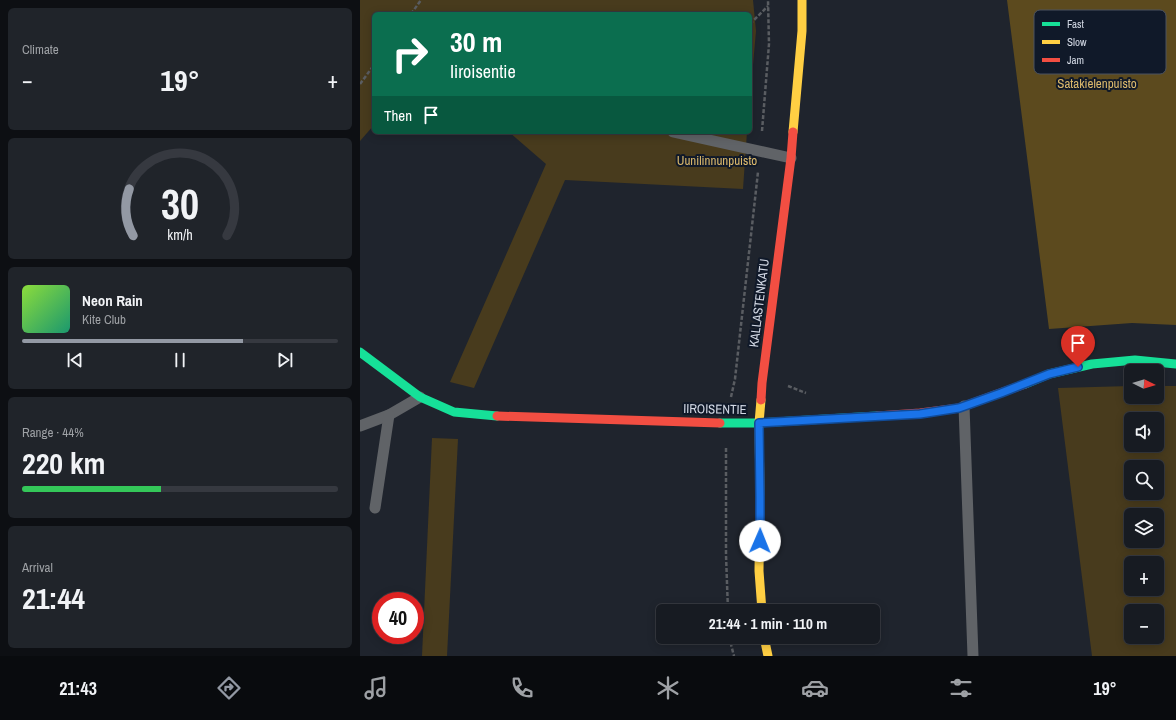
<!DOCTYPE html>
<html lang="en">
<head>
<meta charset="utf-8">
<style>
  body { margin:0; font-family:"Archivo Narrow",sans-serif; background:#20242a; color:#f1f3f6; height:100vh; display:flex; flex-direction:column; font-size:15px; white-space:nowrap }
  * { box-sizing:border-box; margin:0 }
  p { font-size:13px; color:#9ea1a5 }
  .icon { flex:none; width:22px; height:22px; fill:none; stroke:currentColor; stroke-width:2; stroke-linecap:round; stroke-linejoin:round }
  .map { position:relative; flex:1; overflow:hidden }
  .side { display:flex; flex-direction:column; gap:8px; padding:8px; background:#0d0f13; width:360px }
  .side>* { flex:none }
  .guide { position:absolute; left:12px; top:12px; width:380px; height:122px; border-radius:6px; box-shadow:0 2px 10px #0003,0 0 0 1px #363940; background:#0b6e4f; color:#fff; overflow:hidden }
  .needle { width:26px; rotate:95deg }
  .tools { position:absolute; left:764px; top:364px; display:grid; gap:8px }
  .tools a { display:grid; place-items:center; width:40px; height:40px; border-radius:6px; background:#171b22; box-shadow:0 2px 10px #0003,0 0 0 1px #363940; font-size:20px }
  .speed { position:absolute; left:12px; top:592px; display:flex; gap:8px; font-size:20px; font-weight:700; text-align:center }
  .speed>* { display:grid; place-content:center; width:52px; height:52px; border-radius:50%; background:#171b22; box-shadow:0 2px 10px #0003,0 0 0 1px #363940; line-height:1 }
  .speed .limit { border:6px solid #d22; background:#fff; color:#111 }
  .pin { position:absolute; display:grid; place-items:center; width:34px; height:34px; color:#fff; margin:-41px -17px; border-radius:50% 50% 50% 0; rotate:-45deg; box-shadow:0 0 4px #0007 }
  .pin .icon { rotate:45deg }
  .me { position:absolute; width:44px; margin:-22px; rotate:1deg; stroke-linejoin:round; filter:drop-shadow(0 0 3px #0008) }
  .turn { display:flex; align-items:center; gap:14px; height:84px; padding:0 12px; font-size:18px }
  .turn .icon { width:52px; height:52px; stroke-width:2.5 }
  .turn b { display:block; font-size:28px; line-height:34px }
  .then { display:flex; align-items:center; height:38px; padding:0 12px; background:#0003; gap:8px; font-size:15px }
  .big { font-size:30px; font-weight:800; line-height:1.1 }
  .side .card { flex:1; display:flex; flex-direction:column; justify-content:center; gap:6px; min-width:0; padding:0 14px; border-radius:6px; background:#20242a }
  .side .dial { align-items:center; gap:0 }
  .dial svg { height:104px; overflow:visible; fill:none; stroke:#363940; stroke-width:7; stroke-linecap:round; text-anchor:middle }
  .dial text { fill:#f1f3f6; stroke:none }
  .song { display:flex; align-items:center; gap:12px }
  .cover { width:48px; height:48px; border-radius:6px; background:linear-gradient(135deg,hsl(90 70% 55%),hsl(160 70% 35%)) }
  .played { height:4px; border-radius:2px; background:linear-gradient(90deg,#9399a4 70%,#363940 70%) }
  .keys { display:flex; justify-content:space-around; direction:ltr }
  .heat { display:flex; justify-content:space-between; align-items:center; font-size:22px; direction:ltr }
  .charge { height:6px; border-radius:3px; background:linear-gradient(90deg,#34c759 44%,#363940 0) }
  .trip { position:absolute; left:296px; top:604px; width:224px; height:40px; border-radius:6px; background:#171b22; box-shadow:0 2px 10px #0003,0 0 0 1px #363940; font-weight:800; line-height:40px; text-align:center }
  .dock { display:flex; height:64px; justify-content:space-around; align-items:center; background:#090b0e; color:#9ea1a5 }
  .dock .icon { width:28px; height:28px }
  .dock .selected { color:#9399a4 }
  .dock b { font-size:18px; color:#f1f3f6 }
  main { display:flex; flex:1; min-height:0 }
  .map>svg:first-child { display:block }
  .green { fill:#483b1d; fill-rule:evenodd }
  .forest { fill:#5c4a1e }
  .lines { fill:none; stroke-linecap:round; stroke-linejoin:round }
  .path { stroke:#5a5d62; stroke-width:2.5; stroke-dasharray:4 2; stroke-linecap:butt }
  .lane { stroke:#606367; stroke-width:11 }
  .fast { stroke:#16e098; stroke-width:9 }
  .slow { stroke:#ffcf43; stroke-width:9 }
  .jam { stroke:#f24e42; stroke-width:9 }
  .route-casing { stroke:#114b97; stroke-width:10 }
  .route { stroke:#1a73e8; stroke-width:7 }
  .labels { text-anchor:middle; dominant-baseline:central; stroke-width:4; stroke-linejoin:round; paint-order:stroke }
  .park-label { font-size:13px; fill:#ddba6c; stroke:#101929 }
  .street-label { font-size:13px; fill:#d2d8e4; stroke:#101929 }
  .key { fill:#101929; stroke:#4a5261; stroke-width:1 }
  .key-label { font-size:11px; fill:#d2d8e4 }
</style>
</head>
<body>
<main>
<section class="side">
<div class="card"><p>Climate</p>
<div class="heat"><a>−</a><b class="big">19°</b><a>+</a></div>
</div>
<div class="card dial"><svg viewBox="0 0 100 80">
<path d="M14 69A42 42 0 1 1 86 69"/>
<path d="M14 69A42 42 0 0 1 11 33" stroke="#9399a4"/>
<text x="50" y="56" font-size="32" font-weight="700">30</text>
<text x="50" y="72" font-size="11">km/h</text>
</svg></div>
<div class="card">
<div class="song"><i class="cover"></i><div><b>Neon Rain</b><p>Kite Club</p></div></div>
<div class="played"></div>
<div class="keys"><svg class="icon" aria-label="previous" viewBox="0 0 24 24"><path d="M18 5L8 12l10 7zM5 5v14"/></svg><svg class="icon" aria-label="pause" viewBox="0 0 24 24"><path d="M8 5v14M16 5v14"/></svg><svg class="icon" aria-label="next" viewBox="0 0 24 24"><path d="M6 5l10 7-10 7zM19 5v14"/></svg></div>
</div>
<div class="card"><p>Range · 44%</p><b class="big">220 km</b><div class="charge"></div></div>
<div class="card"><p>Arrival</p><b class="big">21:44</b></div>
</section>
<div class="map">
<svg width="816" height="656" viewBox="0 0 816 656">
  <rect width="100%" height="100%" fill="#1f242d"/>
  <!-- green -->
  <g class="green">
    <path d="M0,0H393L396,31L390,99V14H14V125L0,141Z"/>
    <path d="M149,132H387L383,189L205,180L114,388L90,382L186,164Z"/>
    <path d="M771,386V397H797V386H816V656H732L698,388ZM771,419H797V445H771ZM771,467H797V493H771ZM771,515H797V541H771ZM771,563H797V589H771ZM771,611H797V637H771Z"/>
    <path d="M72,438L98,439L87,656H62Z"/>
  </g>
  <!-- forest -->
  <path class="forest" d="M647,0H816V325L772,323L689,329Z"/>
  <g class="lines">
    <!-- path -->
    <g class="path">
      <path d="M51,14L61,0"/>
      <path d="M390,24L408,6"/>
      <path d="M0,84L14,65"/>
      <path d="M402,131L409,44L408,0"/>
      <path d="M428,386L446,393"/>
      <path d="M371,397L375,379L398,172"/>
      <path d="M366,448V555L368,611"/>
      <path d="M369,637L374,656"/>
    </g>
    <!-- lane -->
    <g class="lane">
      <path d="M313,132L431,158"/>
      <path d="M604,406L613,656"/>
      <path d="M0,426L29,415L60,397"/>
      <path d="M15,508L29,415"/>
    </g>
    <!-- fast -->
    <g class="fast">
      <path d="M0,352L60,397L94,412L137,416"/>
      <path d="M665,384L689,374L732,364L775,360L816,364"/>
      <path d="M360,423H399L517,416"/>
    </g>
    <!-- slow -->
    <g class="slow">
      <path d="M433,132L442,31V0"/>
      <path d="M401,400L399,423L400,497L399,571L402,611"/>
      <path d="M404,637L408,656"/>
    </g>
    <!-- jam -->
    <g class="jam">
      <path d="M401,400L402,383L431,158L433,132"/>
      <path d="M137,416L360,423"/>
      <path d="M517,416L560,413L599,408L665,384"/>
    </g>
  </g>
  <g class="lines">
    <defs>
      <path id="route" d="M400,541V497L399,423L560,414L599,408L641,393L689,374L718,367"/>
    </defs>
    <!-- route casing -->
    <use href="#route" class="route-casing"/>
    <!-- route -->
    <use href="#route" class="route"/>
  </g>
  <g class="labels">
    <!-- park labels -->
    <g class="park-label">
      <text x="737" y="83">Satakielenpuisto</text>
      <text x="357" y="160">Uunilinnunpuisto</text>
    </g>
    <!-- street labels -->
    <g class="street-label">
      <text transform="translate(399 303) rotate(-83)">KALLASTENKATU</text>
      <text transform="translate(355 409) rotate(1)">IIROISENTIE</text>
    </g>
  </g>
  <!-- legend -->
  <rect x="674" y="10" width="132" height="64" rx="6" class="key"/>
  <rect x="682" y="22" width="18" height="4" fill="#16e098"/>
  <rect x="682" y="40" width="18" height="4" fill="#ffcf43"/>
  <rect x="682" y="58" width="18" height="4" fill="#f24e42"/>
  <g class="key-label">
    <text x="707" y="28">Fast</text>
    <text x="707" y="46">Slow</text>
    <text x="707" y="64">Jam</text>
  </g>
</svg>
<div class="tools">
<a><svg class="needle" viewBox="-14 -14 28 28"><path d="M0-13l5 13h-10z" fill="#e53935"/><path d="M0 13l5-13h-10z" fill="#9ea1a5"/></svg></a>
<a><svg class="icon" aria-label="sound" viewBox="0 0 24 24"><path d="M4 9h4l5-4v14l-5-4H4zM17 9q2 3 0 6"/></svg></a>
<a><svg class="icon" aria-label="search" viewBox="0 0 24 24"><circle cx="10" cy="10" r="6"/><path d="M15 15l6 6"/></svg></a>
<a><svg class="icon" aria-label="layers" viewBox="0 0 24 24"><path d="M12 4l9 5-9 5-9-5zM3 14l9 5 9-5"/></svg></a>
<a>+</a>
<a>−</a>
</div>
<div class="speed"><div class="limit">40</div></div>
<div class="pin" style="left:718px;top:367px;background:#d93025"><svg class="icon" aria-label="arrive" viewBox="0 0 24 24"><path d="M6 21V4h12l-3 4 3 4H6"/></svg></div>
<svg class="me" style="left:400px;top:541px" viewBox="-20 -20 40 40"><circle r="19" fill="#fff"/><path d="M0-13L10 11 0 6-10 11z" fill="#1a73e8"/></svg>
<div class="trip">21:44 · 1 min · 110 m</div>
<div class="guide">
<div class="turn"><svg class="icon" aria-label="right" viewBox="0 0 24 24"><path d="M7 20v-9h11M14 6l5 5-5 5"/></svg><div><b>30 m</b>Iiroisentie</div></div>
<div class="then">Then<svg class="icon" aria-label="arrive" viewBox="0 0 24 24"><path d="M6 21V4h12l-3 4 3 4H6"/></svg></div>
</div>
</div>
</main>
<nav class="dock">
<b>21:43</b>
<svg class="icon selected" aria-label="directions" viewBox="0 0 24 24"><path d="M12 3l9 9-9 9-9-9zM9 14v-3h6M13 9l2 2-2 2"/></svg>
<svg class="icon" aria-label="music" viewBox="0 0 24 24"><path d="M9 18V5l10-2v13"/><circle cx="6" cy="18" r="3"/><circle cx="16" cy="16" r="3"/></svg>
<svg class="icon" aria-label="phone" viewBox="0 0 24 24"><path d="M5 4h4l2 5-3 2q2 4 5 5l2-3 5 2v4C11 20 4 13 5 4z"/></svg>
<svg class="icon" aria-label="climate" viewBox="0 0 24 24"><path d="M12 3v18M4 7l16 10M4 17L20 7"/></svg>
<svg class="icon" aria-label="car" viewBox="0 0 24 24"><path d="M5 17H2v-5l4-1 3-4h7l3 4 3 1v5h-3M9 17h6M6 11h13"/><circle cx="7" cy="17" r="2"/><circle cx="17" cy="17" r="2"/></svg>
<svg class="icon" aria-label="filters" viewBox="0 0 24 24"><path d="M4 7h16M4 17h16"/><circle cx="9" cy="7" r="2"/><circle cx="15" cy="17" r="2"/></svg>
<b>19°</b>
</nav>
</body>
</html>
